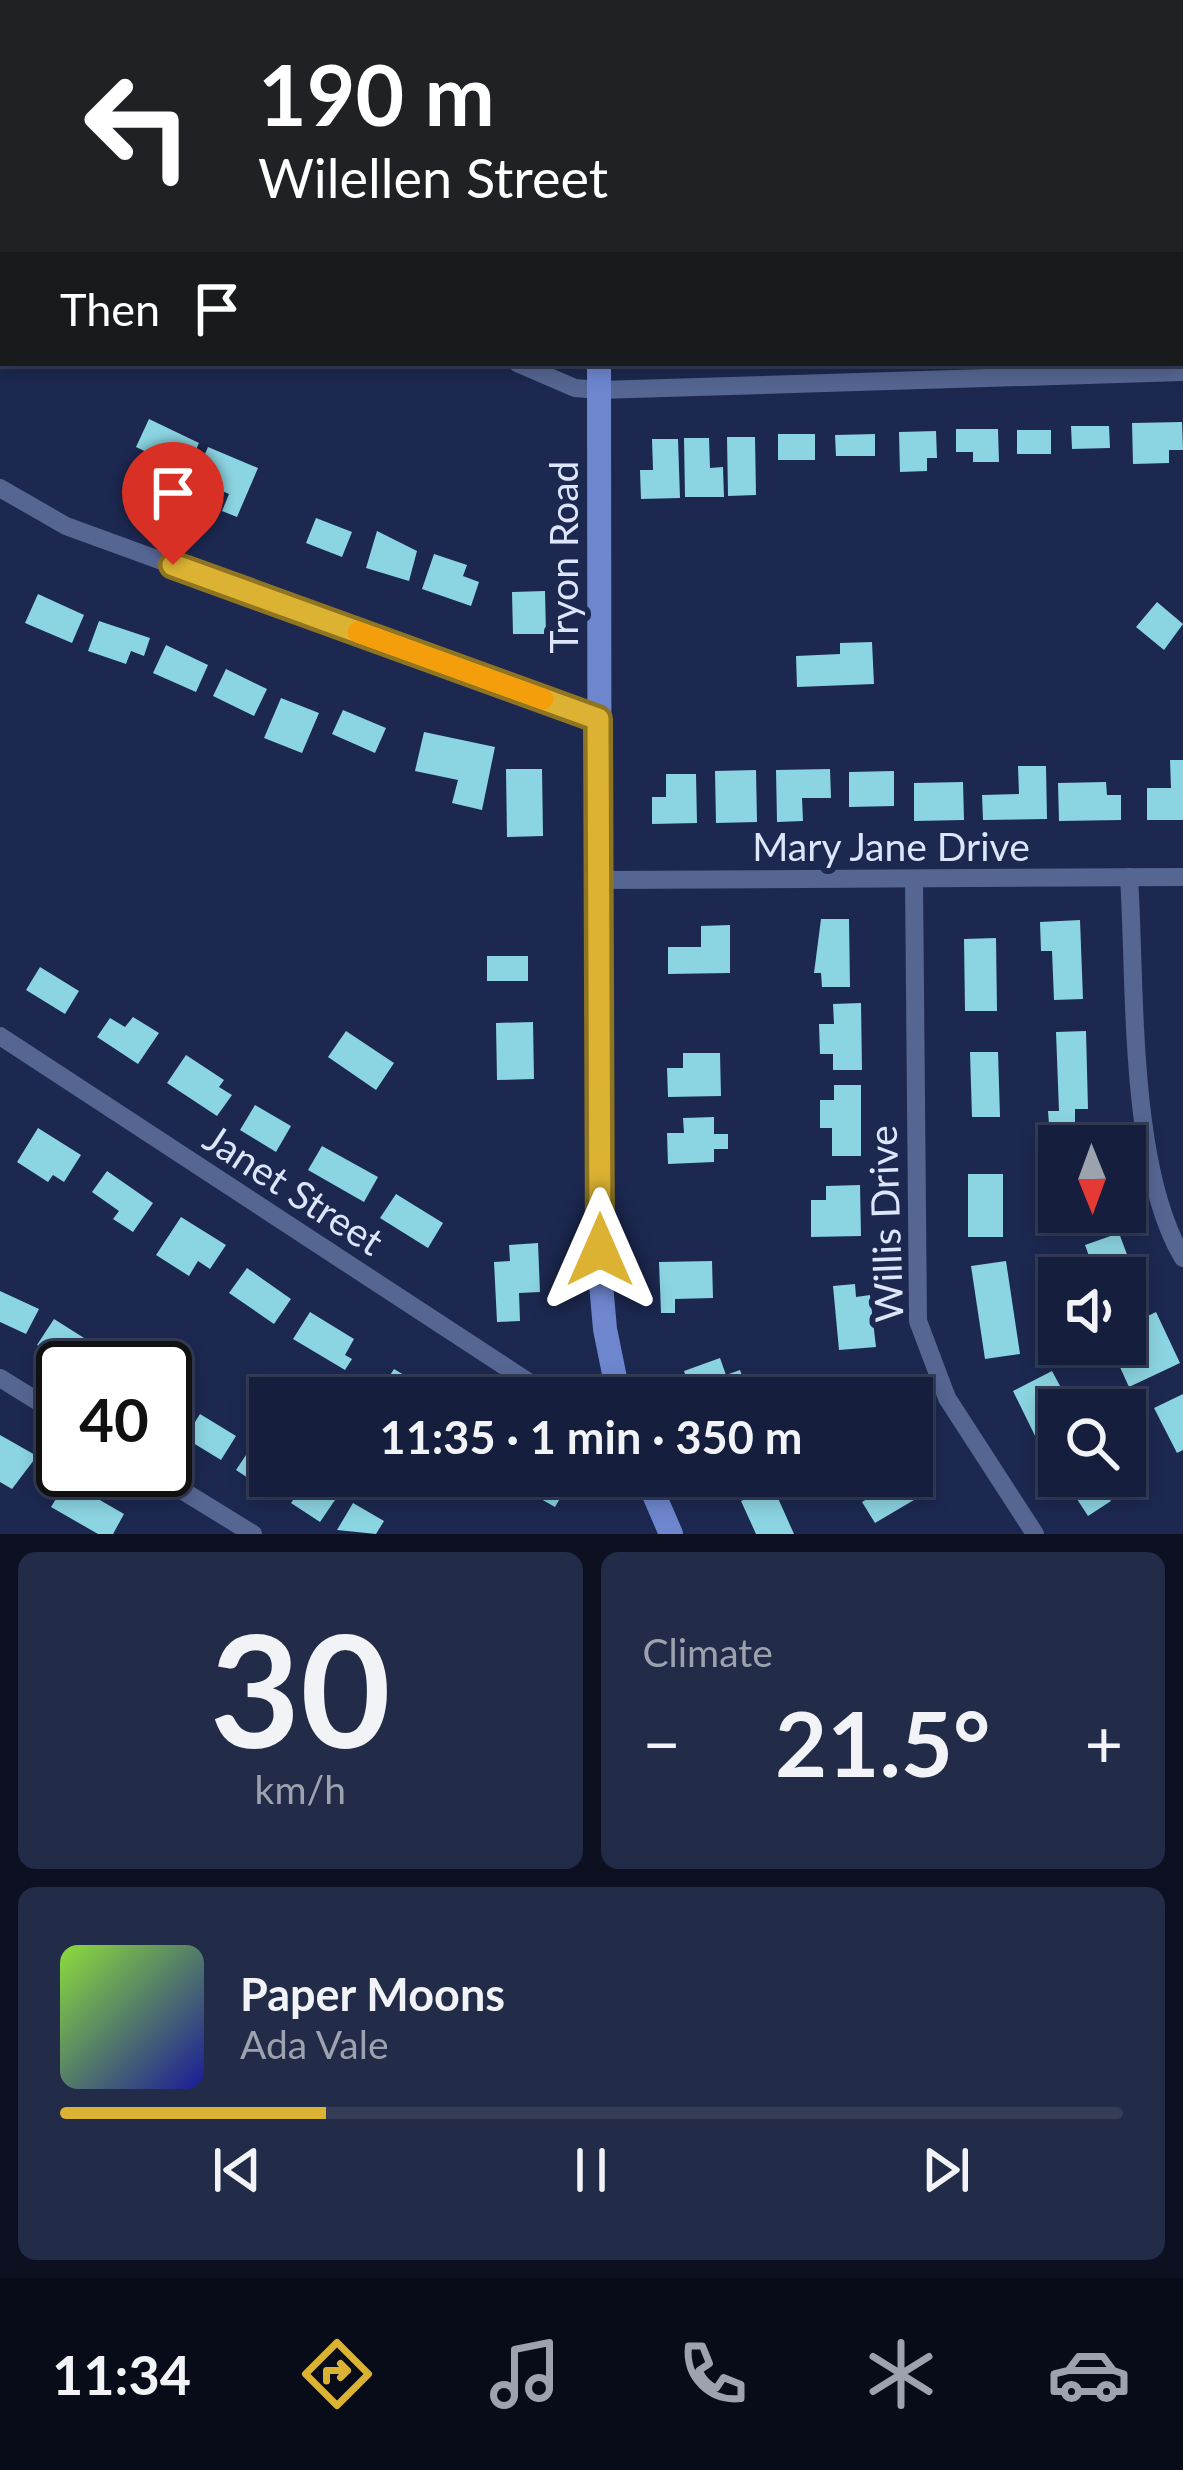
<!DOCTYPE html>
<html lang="en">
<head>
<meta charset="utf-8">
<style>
  body { margin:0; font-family:Lato,sans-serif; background:#222b47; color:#f1f3f6; height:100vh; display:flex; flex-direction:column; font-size:45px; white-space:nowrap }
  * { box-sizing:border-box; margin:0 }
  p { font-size:39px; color:#9da2af }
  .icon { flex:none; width:66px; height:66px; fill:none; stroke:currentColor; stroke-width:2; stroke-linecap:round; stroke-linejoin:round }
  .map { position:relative; height:1534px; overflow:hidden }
  .sheet { display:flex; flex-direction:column; gap:18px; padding:18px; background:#0c1021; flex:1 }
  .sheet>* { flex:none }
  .guide { position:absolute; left:0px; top:0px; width:1185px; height:366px; box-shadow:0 6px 18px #0003,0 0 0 3px #343c56; background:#202124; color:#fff; overflow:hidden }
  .needle { width:78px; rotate:179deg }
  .tools { position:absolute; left:1038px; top:1125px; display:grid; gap:24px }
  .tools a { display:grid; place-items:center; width:108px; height:108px; border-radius:0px; background:#151e3c; box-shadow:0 6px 18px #0003,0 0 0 3px #343c56; font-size:60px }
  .speed { position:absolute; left:36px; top:1341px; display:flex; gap:24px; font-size:60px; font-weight:700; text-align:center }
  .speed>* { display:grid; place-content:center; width:156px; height:156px; border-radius:50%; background:#151e3c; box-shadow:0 6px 18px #0003,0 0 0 3px #343c56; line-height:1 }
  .speed .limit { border:6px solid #111; border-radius:18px; background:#fff; color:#111 }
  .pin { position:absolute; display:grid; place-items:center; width:102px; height:102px; color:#fff; margin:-123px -51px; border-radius:50% 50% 50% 0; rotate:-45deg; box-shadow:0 0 12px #0007 }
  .pin .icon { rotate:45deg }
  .me { position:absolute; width:132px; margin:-66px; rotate:0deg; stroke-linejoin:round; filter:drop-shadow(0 0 9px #0008) }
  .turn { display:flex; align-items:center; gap:42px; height:252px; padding:0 60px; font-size:54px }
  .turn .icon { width:156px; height:156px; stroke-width:2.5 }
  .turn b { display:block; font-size:84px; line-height:102px }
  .then { display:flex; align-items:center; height:114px; padding:0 60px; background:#0003; gap:24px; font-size:45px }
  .big { font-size:90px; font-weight:700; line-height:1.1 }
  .sheet .widget { flex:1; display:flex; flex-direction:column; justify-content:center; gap:18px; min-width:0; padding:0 42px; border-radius:18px; background:#222b47 }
  .sheet .dial { align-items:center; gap:0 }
  .dial b { font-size:156px; line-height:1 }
  .song { display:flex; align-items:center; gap:36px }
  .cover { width:144px; height:144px; border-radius:18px; background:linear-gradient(135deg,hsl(90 70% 55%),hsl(240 70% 35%)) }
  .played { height:12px; border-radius:6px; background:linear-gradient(90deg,#dcb233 25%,#343c56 25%) }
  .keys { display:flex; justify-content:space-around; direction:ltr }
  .heat { display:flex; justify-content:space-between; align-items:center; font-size:66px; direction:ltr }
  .sheet .tiles { flex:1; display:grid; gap:18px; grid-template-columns:1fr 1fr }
  .widget:last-child { grid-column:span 2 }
  .trip { position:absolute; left:249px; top:1377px; width:684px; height:120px; border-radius:0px; background:#151e3c; box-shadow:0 6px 18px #0003,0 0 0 3px #343c56; font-weight:700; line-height:120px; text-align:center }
  .tab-bar { display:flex; height:192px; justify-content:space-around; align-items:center; background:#080c18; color:#9da2af }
  .tab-bar .icon { width:84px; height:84px }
  .tab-bar .selected { color:#dcb233 }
  .tab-bar b { font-size:54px; color:#f1f3f6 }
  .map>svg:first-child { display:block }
  .building { fill:#8bd4e1 }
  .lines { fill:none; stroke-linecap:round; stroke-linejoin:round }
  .street { stroke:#566693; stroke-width:18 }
  .secondary { stroke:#6d86ce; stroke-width:24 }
  .route-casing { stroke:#8f7421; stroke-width:30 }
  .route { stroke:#dcb233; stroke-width:21 }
  .slow { stroke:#f59e0b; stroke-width:21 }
  .labels { text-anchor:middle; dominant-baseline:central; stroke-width:12; stroke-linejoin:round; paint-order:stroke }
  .street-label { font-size:39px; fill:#dde5fa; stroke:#1c2850 }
</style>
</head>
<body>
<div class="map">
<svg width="1183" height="1534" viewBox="0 0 1183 1534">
  <rect width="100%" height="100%" fill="#1c2850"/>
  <!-- building -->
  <g class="building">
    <path d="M149,419L199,443L186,471L136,447Z"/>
    <path d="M1182,422L1183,450H1169V463L1133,464L1132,423Z"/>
    <path d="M1071,426H1109L1110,448L1072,449Z"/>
    <path d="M956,429H998L999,462H973V452H956Z"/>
    <rect x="1017" y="430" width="34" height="24"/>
    <path d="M936,431L937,458H927V471L900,472L899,432Z"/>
    <rect x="778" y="434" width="37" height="26"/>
    <path d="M875,434V456H836L835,435Z"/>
    <path d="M727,437H755L756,495L728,496Z"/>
    <path d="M684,438H709L710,468L723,467L724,497H685Z"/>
    <path d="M652,439H678L680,498L641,499L640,470H653Z"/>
    <path d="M208,447L258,468L237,517L222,511L229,494L194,479Z"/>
    <path d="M316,518L352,532L342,557L306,543Z"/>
    <path d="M377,531L417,551L409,581L366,568Z"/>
    <path d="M434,554L467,565L463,576L479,582L471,606L422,589Z"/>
    <path d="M545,591L546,634H513L512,592Z"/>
    <path d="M38,594L84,615L72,643L25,623Z"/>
    <path d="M1157,602L1183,624L1164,650L1136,627Z"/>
    <path d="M99,621L150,638L144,656L131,651L126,664L88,651Z"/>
    <path d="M872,642L874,684L797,687L796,656L840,654V643Z"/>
    <path d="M166,645L208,665L196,692L153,673Z"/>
    <path d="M226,669L267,689L254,716L213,696Z"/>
    <path d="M281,698L319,713L302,753L264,738Z"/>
    <path d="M343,710L386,728L375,753L332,734Z"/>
    <path d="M424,732L495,747L482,810L452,803L458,780L415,771Z"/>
    <path d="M1170,760H1183V820H1147V788H1171Z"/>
    <path d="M1018,766H1046L1047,819L983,820L982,795L1019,794Z"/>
    <path d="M506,769H542L543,836L507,837Z"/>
    <path d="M830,769L831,798H802L803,821L777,822L776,770Z"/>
    <path d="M756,770L757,822L716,823L715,771Z"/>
    <path d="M894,771V806L849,807V772Z"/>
    <path d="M666,774H696L697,823L652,824V797H666Z"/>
    <path d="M963,782L964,820L914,821V783Z"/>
    <path d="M1106,782L1107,795H1121V820L1059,821L1058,783Z"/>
    <path d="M821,919H849L850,987H822L821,973H814Z"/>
    <path d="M1080,920L1083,999L1054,1000L1052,951H1041L1040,922Z"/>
    <path d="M730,925V973L668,974V947H701V926Z"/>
    <path d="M996,938L997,1011H965L964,939Z"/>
    <rect x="487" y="956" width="41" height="25"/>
    <path d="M40,967L79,991L65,1014L26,990Z"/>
    <path d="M861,1003L862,1070H833V1054H820L819,1024H834L833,1004Z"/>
    <path d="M133,1017L159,1033L138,1064L97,1037L110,1018L125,1027Z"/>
    <path d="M533,1022L534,1079L497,1080L496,1023Z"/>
    <path d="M346,1031L394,1063L376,1090L328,1057Z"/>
    <path d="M1086,1031L1088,1109H1075V1123L1049,1124L1048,1111H1059L1056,1032Z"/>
    <path d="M970,1052H998L1000,1117H972Z"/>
    <path d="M683,1053H720L721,1096L668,1097L667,1068H683Z"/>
    <path d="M186,1055L224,1080L219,1087L232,1095L217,1116L167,1083Z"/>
    <path d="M834,1085H861V1156H832V1128H820V1100H834Z"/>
    <path d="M255,1105L291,1126L276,1152L240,1130Z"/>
    <path d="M714,1117V1134H728V1149H714V1162L668,1164L667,1133H684L683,1118Z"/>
    <path d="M38,1128L81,1155L64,1182L53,1175L48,1182L17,1162Z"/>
    <path d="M322,1146L378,1177L364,1202L308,1170Z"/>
    <path d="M107,1171L153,1203L133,1232L113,1219L119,1211L92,1192Z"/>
    <rect x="968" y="1174" width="35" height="63"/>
    <path d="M860,1185L861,1236L811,1237V1200H826V1186Z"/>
    <path d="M396,1194L443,1223L428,1248L380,1218Z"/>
    <path d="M181,1217L226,1245L210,1269L198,1261L189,1276L156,1255Z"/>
    <path d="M1119,1233L1144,1300L1125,1307V1278H1097L1085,1245Z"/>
    <path d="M538,1243L540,1292L519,1293L520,1321L497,1322L494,1262L510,1261L509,1245Z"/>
    <path d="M712,1261L713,1298L675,1299V1313H661L659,1262Z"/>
    <path d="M1006,1261L1020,1354L985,1359L971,1266Z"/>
    <path d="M247,1268L291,1299L274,1324L229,1293Z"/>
    <path d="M855,1284L856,1297L870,1295L876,1347L839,1350L833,1286Z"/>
    <path d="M0,1291L39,1309L26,1334L0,1322Z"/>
    <path d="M310,1312L354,1339L345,1355L352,1359L345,1370L293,1339Z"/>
    <path d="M1156,1312L1180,1363L1129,1387L1119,1365L1134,1358L1127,1326Z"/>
    <path d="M54,1319L92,1343L76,1368L37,1345Z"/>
    <path d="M100,1349L134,1368H90Z"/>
    <path d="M720,1358L726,1375L740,1370L750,1398H693L684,1371Z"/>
    <path d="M394,1369L438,1395L436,1398H392L380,1391Z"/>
    <path d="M1052,1371L1066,1397L1055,1403L1059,1437L1040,1446L1013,1391Z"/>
    <path d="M879,1379L886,1398H828Z"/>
    <path d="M165,1391L193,1407L177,1432L165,1425Z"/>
    <path d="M1183,1394V1450L1177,1453L1154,1408Z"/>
    <path d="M200,1414L236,1436L221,1460L185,1438Z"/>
    <path d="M0,1435L37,1456L12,1489L0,1482Z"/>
    <path d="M250,1449L270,1462V1476H282L271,1493L236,1470Z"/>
    <path d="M916,1455L936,1487L875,1523L862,1502L894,1483L890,1476H912Z"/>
    <path d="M515,1476H557L569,1483L555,1507L511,1482Z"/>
    <path d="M1062,1476H1094L1111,1501L1088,1516Z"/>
    <path d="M67,1481L124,1514L113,1534H98L51,1507Z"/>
    <path d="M306,1481L335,1500L320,1522L291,1503Z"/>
    <path d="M773,1487L794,1534H756L741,1501Z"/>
    <path d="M353,1503L384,1521L376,1534L337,1530Z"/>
  </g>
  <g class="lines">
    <!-- street -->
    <g class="street">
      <path d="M1182,122H1183"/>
      <path d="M517,363L575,388L599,390L1183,372"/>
      <path d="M0,488L66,526L598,720"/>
      <path d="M1129,877C1136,986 1128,1166 1183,1258"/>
      <path d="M599,880L1183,877"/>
      <path d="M914,880L918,1321L947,1398L1035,1534"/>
      <path d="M0,1036L553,1398"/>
      <path d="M0,1378L63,1417"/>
      <path d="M149,1470L253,1534"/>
    </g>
    <!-- secondary -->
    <g class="secondary">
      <path d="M599,0V3"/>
      <path d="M241,3L243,0"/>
      <path d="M0,297L3,293"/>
      <path d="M599,363L600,1273L605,1329L619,1398"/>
      <path d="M646,1476L671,1534"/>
    </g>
  </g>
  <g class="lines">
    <defs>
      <path id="route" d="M173,565L598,719L600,1250"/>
    </defs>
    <!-- route casing -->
    <use href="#route" class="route-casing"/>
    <!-- route -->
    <use href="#route" class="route"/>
    <!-- slow -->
    <path class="slow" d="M358,632L543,699"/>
  </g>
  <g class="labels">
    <!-- street labels -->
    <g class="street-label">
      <text transform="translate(563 557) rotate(-90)">Tryon Road</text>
      <text x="891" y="846">Mary Jane Drive</text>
      <text transform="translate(294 1189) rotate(33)">Janet Street</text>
      <text transform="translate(885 1224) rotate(-92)">Willis Drive</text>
    </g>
  </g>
</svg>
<div class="tools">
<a><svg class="needle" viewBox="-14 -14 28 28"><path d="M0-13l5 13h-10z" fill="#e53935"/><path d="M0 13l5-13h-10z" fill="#9da2af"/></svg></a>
<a><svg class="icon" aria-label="sound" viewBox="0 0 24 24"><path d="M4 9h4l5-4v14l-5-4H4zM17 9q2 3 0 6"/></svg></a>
<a><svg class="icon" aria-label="search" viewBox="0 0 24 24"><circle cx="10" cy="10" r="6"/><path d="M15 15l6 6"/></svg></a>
</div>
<div class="speed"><div class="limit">40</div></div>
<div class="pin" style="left:173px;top:565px;background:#d93025"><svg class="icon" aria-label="arrive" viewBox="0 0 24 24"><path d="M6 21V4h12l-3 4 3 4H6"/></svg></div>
<svg class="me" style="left:600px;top:1250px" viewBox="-20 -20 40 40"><path d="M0-17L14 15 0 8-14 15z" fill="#dcb233" stroke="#fff" stroke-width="4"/></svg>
<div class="trip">11:35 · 1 min · 350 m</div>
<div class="guide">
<div class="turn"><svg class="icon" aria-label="left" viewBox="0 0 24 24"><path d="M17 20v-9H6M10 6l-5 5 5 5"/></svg><div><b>190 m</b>Wilellen Street</div></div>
<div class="then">Then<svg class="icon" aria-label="arrive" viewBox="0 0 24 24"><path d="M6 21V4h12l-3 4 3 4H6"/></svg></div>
</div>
</div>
<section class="sheet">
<div class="tiles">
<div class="widget dial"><b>30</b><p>km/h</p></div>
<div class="widget"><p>Climate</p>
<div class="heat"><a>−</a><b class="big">21.5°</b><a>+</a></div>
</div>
<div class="widget">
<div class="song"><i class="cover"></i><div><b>Paper Moons</b><p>Ada Vale</p></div></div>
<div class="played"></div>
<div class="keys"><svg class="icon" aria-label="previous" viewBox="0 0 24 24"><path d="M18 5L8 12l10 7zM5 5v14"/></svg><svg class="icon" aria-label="pause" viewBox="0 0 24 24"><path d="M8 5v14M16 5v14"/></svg><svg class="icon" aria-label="next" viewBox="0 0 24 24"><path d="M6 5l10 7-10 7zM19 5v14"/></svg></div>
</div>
</div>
</section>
<nav class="tab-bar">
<b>11:34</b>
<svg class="icon selected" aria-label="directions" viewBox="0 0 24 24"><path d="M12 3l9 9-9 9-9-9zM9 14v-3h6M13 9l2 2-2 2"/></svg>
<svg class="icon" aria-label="music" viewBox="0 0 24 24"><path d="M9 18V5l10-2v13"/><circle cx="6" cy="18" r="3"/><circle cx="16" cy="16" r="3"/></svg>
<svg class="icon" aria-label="phone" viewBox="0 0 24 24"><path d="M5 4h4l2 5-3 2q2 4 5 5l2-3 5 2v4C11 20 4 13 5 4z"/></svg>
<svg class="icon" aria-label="climate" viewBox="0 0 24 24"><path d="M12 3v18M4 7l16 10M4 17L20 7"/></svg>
<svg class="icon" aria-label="car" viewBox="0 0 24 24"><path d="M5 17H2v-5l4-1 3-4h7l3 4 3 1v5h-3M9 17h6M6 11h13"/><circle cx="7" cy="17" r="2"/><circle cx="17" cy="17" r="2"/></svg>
</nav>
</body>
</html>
